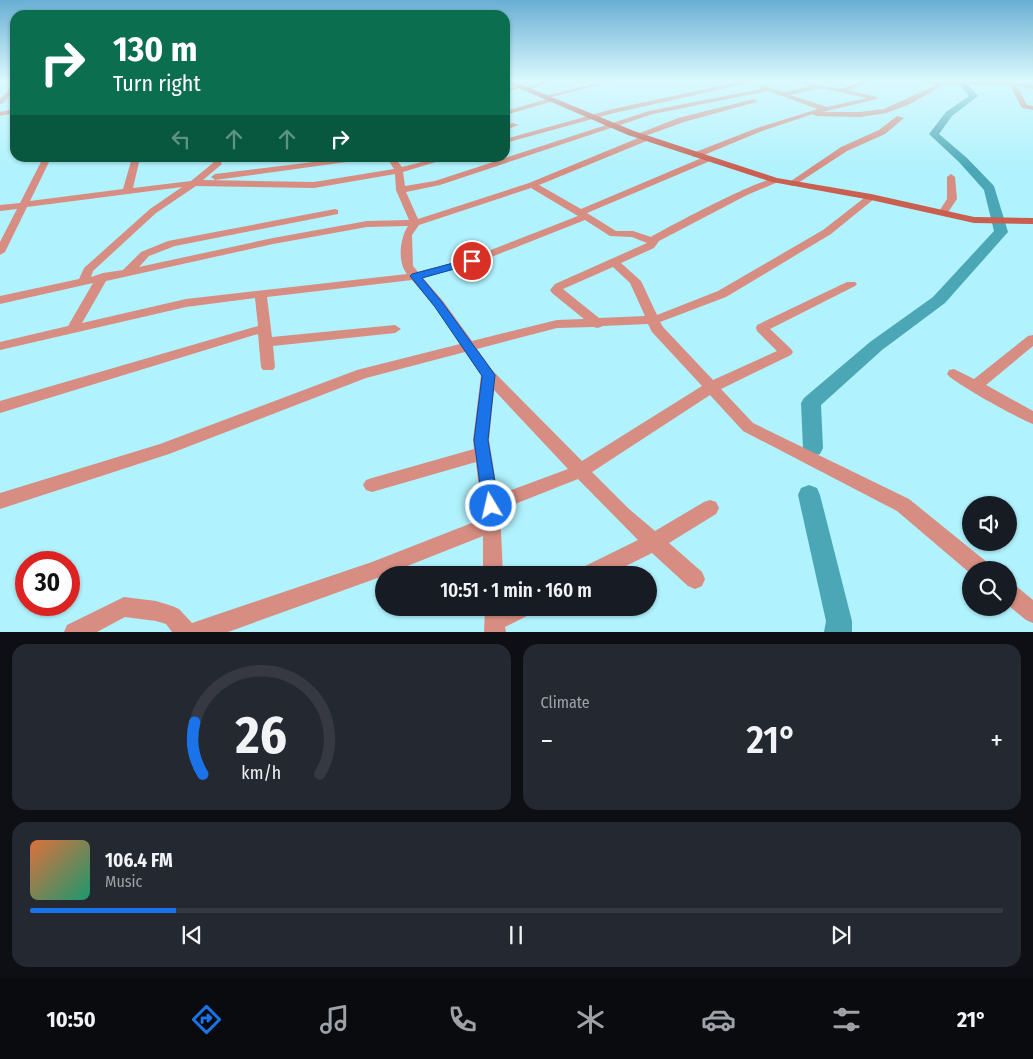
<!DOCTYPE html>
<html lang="en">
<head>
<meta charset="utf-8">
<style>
  body { margin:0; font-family:"Fira Sans Condensed",sans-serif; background:#242831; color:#f1f3f6; height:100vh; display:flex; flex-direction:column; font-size:19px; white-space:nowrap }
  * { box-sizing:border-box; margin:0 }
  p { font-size:16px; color:#9ea1a6 }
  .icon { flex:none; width:28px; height:28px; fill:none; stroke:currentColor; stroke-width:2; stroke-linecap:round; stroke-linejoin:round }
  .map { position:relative; height:632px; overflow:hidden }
  .panel { display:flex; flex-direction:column; gap:12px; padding:12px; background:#0d0f14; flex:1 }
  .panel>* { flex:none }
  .top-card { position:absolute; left:10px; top:10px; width:500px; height:152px; border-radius:15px; box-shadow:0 1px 4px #0004; background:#0b6e4f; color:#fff; overflow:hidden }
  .buttons { position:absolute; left:962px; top:496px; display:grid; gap:10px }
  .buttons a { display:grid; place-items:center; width:55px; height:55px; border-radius:50%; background:#171b24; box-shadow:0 1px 4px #0004; font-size:25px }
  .speed { position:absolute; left:15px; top:551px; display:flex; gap:10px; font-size:25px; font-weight:700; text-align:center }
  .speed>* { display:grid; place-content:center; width:65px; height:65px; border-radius:50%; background:#171b24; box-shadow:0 1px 4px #0004; line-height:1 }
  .speed .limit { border:8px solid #d22; background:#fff; color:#111 }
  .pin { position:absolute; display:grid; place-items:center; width:42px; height:42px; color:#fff; margin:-21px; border:2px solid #fff; border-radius:50%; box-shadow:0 1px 5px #0007 }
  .me { position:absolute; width:55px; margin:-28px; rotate:351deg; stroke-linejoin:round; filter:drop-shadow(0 0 4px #0008) }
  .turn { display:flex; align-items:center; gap:18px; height:105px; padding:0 20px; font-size:22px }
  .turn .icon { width:65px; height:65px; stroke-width:2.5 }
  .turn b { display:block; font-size:35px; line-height:42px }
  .lanes { display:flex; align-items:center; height:48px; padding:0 20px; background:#0003; justify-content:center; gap:25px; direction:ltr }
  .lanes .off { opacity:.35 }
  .big { font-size:38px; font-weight:600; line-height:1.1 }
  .panel .tile { flex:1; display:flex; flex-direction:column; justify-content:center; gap:8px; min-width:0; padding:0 18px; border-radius:15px; background:#242831 }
  .panel .dial { align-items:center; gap:0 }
  .dial svg { height:130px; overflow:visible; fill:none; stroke:#363941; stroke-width:7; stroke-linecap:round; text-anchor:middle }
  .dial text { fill:#f1f3f6; stroke:none }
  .song { display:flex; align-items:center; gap:15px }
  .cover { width:60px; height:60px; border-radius:8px; background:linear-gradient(135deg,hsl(20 70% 55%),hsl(160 70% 35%)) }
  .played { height:5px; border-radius:2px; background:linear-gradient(90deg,#1a73e8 15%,#363941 15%) }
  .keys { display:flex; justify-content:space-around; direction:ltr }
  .heat { display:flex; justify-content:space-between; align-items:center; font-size:28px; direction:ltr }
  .panel .tiles { flex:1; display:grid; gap:12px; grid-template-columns:1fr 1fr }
  .tile:last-child { grid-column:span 2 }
  .trip { position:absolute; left:375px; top:566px; width:282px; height:50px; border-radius:25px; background:#171b24; box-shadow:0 1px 4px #0004; font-weight:600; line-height:50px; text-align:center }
  .menu { display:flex; height:80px; justify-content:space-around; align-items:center; background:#090b0e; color:#9ea1a6 }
  .menu .icon { width:35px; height:35px }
  .menu .current { color:#1a73e8 }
  .menu b { font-size:22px; color:#f1f3f6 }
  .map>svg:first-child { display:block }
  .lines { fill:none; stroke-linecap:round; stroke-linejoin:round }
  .canal { fill:#4ba7b5; fill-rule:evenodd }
  .street { fill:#d78d81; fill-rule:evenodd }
  .secondary { fill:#ca5e4f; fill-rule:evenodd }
  .route { fill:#1a73e8; stroke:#114b97 }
</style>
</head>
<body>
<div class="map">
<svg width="1033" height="632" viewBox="0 0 1033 632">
  <rect width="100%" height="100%" fill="#b0f2fd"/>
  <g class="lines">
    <!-- canal -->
    <g class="canal">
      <path d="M956,80H964L978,96L952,116L939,134L967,158L994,186L1008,232L945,303L882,350L821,405L823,448L820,454L813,456L806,454L803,448L801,403L804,398L870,342L933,297L994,231L984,190L959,162L929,134L946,112L969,96Z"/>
      <path d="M809,485L817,488L820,495L852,621V632H824L826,621L798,495L801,488Z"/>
    </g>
    <!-- street -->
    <g class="street">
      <path d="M549,80H557L524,91L521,89Z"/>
      <path d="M609,80H618L544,99L541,97Z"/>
      <path d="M747,80L749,83L614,113L505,143V139L613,109Z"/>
      <path d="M790,80C807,78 827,91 842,88C853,86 862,79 873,80L848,90L877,97V99L822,112H860L884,109L936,85L919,81L918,80L962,82L998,81L1033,85V89L1017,86L1027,105L1033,106V110L1022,108L1010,85H944L910,104L886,113L860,117L816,116L813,114L762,131L699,157H693V153L757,128L818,109L768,91L653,114L440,185L406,192L418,219L529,183L643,136H649V140L539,185L581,209L704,157H710V161L587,213L616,231H633L651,237C668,227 764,176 778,178V182L747,195L659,241L654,248L621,263L641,281L657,315L718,291L823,230L868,195H874V199L831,234L726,297L660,322L663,327L713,380L777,351L757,331L756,328L757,325L847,282H855L857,284L855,286L770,329L791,349L793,352L791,355L721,389L753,423L909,499L988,563L991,570H971V574L897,511L743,431L710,395L592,472L629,509L655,531L704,502L710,500L716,502L719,508L716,514L669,543L702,572L705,579L702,586L695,589L688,586L652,553L608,575H578L581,568L638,540L578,479L500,510L503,575H483V536L372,580L228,632H172L166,624L156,621L125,617L97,632H64L67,625L124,597L156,601L172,606L179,609L192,623L372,562L482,519L476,462L372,492L366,490L363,485L366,480L372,478L474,449L473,440L481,375L465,352L366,378L169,454L0,509V493L160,444L357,370L460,344L435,307L412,280L267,297L272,337L395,325L401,329L395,333L273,346L275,367L273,370H263L261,367L258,334L0,413V401L258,326L255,298L186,307L0,350V342L68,326L93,283L0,304V296L79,279L84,268L150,209L182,187L27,207L5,252L0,255V242L17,209L0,211V205L20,203L43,158H51L30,201L123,189L132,158H140L133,188L191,181L213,163L210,158H218L222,164L203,180L314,182L394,169L387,158H395L402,167L438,158H449L403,172L405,186L435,181L649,111L761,89L759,87L762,85L784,92L812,86ZM821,88L867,98L827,107L790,95ZM395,174L396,190L409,220L367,221L273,238L139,267L149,256L175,246L338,214V210L335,209L168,241L141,252L123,270L103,273L91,277L93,271L156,213L196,186L314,188ZM531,188L578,216L468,259L418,272L413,266L412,235L419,225ZM585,220L610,236L632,237L647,243L555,284L550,290L552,293L584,319L557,320L472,341L443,301L423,278L476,263ZM408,226C400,238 397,262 407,274L186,299L82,323L106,281L273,244L367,227ZM613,267L630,283L645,316L599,318L563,289ZM648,324L652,332L702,386L582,461L493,371L477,349L557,328L593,327L598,328L603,326ZM494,390L568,469L498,495L489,440Z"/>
      <path d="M15,84V90L3,103L0,104V99Z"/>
      <path d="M517,86L522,87L505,93V89Z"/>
      <path d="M551,98L553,99V101L505,115V111Z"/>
      <path d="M754,99L757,101L756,102L684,122L642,137L635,135L678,118Z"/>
      <path d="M15,109V113L0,116V112Z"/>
      <path d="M897,116L904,118L885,134L847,151L795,185L792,186L788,183L841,147L879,130Z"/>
      <path d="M512,123L519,125L505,130V126Z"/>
      <path d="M346,158H365L361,160L215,180L211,177L215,174Z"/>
      <path d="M951,174L955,177L957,199L946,215L943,216L938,213L947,199V177Z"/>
      <path d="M1033,335V346L986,385L1033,411V424C1021,420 952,382 947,374L949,370L954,369L974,379L1028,336Z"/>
      <path d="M1009,583L1016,586L1033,600V623L1026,620L1009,606Z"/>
      <path d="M485,608H532L529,615L505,627L506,632H484Z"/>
    </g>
    <!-- secondary -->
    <path class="secondary" d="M505,80H510L634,131L777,178L871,194L974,217L1033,218V224L974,223L871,200L772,182L628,135L505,82Z"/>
  </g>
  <!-- sky -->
  <linearGradient id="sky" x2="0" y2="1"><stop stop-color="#69afd4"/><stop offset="0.48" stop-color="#dbf9fe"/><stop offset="1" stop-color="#dbf9fe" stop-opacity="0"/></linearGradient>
  <rect width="1033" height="168" fill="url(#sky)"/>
  <!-- route -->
  <path class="route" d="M472,258L476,259V263L422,278L442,302L495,375L488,440L499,506L497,511L491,513L485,511L483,506L474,440L482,376L435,307L410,276L412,274Z"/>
</svg>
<div class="buttons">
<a><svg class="icon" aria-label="sound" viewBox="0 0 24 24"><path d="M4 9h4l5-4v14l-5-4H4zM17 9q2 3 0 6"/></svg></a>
<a><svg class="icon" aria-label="search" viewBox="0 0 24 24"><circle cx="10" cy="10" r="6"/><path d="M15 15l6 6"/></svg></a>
</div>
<div class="speed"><div class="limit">30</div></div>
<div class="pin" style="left:472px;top:261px;background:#d93025"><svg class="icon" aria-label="arrive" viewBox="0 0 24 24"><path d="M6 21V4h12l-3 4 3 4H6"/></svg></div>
<svg class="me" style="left:491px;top:506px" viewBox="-20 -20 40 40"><circle r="17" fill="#1a73e8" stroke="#fff" stroke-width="3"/><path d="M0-11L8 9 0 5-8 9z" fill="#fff"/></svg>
<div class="trip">10:51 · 1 min · 160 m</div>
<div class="top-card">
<div class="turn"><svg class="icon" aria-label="right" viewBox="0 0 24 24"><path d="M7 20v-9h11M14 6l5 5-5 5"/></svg><div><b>130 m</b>Turn right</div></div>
<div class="lanes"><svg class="icon off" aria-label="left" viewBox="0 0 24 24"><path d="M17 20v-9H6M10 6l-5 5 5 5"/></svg><svg class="icon off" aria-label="ahead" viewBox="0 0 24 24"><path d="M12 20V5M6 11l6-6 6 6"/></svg><svg class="icon off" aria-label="ahead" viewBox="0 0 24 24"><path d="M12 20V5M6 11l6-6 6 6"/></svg><svg class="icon" aria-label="right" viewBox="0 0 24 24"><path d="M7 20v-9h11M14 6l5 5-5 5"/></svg></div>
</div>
</div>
<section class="panel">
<div class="tiles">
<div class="tile dial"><svg viewBox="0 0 100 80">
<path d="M14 69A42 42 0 1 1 86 69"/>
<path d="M14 69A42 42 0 0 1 9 37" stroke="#1a73e8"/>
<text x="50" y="56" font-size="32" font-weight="700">26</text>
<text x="50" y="72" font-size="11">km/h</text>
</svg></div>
<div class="tile"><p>Climate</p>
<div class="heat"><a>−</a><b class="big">21°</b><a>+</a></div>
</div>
<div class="tile">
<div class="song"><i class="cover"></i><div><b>106.4 FM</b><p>Music</p></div></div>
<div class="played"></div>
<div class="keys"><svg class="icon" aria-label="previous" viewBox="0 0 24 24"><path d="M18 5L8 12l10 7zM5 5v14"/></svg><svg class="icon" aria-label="pause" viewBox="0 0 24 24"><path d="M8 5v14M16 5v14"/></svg><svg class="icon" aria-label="next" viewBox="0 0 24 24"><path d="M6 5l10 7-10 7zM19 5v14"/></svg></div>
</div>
</div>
</section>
<nav class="menu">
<b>10:50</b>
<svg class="icon current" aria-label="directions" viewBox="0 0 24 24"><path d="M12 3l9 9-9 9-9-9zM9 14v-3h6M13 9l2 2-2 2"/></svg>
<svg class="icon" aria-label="music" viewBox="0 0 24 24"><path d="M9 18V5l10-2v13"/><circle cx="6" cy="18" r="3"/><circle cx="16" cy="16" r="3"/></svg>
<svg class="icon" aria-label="phone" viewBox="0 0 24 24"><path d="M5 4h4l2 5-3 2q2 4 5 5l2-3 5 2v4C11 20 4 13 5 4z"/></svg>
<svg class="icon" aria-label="climate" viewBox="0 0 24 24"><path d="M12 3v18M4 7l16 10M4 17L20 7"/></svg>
<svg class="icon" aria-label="car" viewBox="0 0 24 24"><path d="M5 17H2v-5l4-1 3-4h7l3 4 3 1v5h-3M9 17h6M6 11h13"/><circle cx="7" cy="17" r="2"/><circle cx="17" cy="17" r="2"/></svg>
<svg class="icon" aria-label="filters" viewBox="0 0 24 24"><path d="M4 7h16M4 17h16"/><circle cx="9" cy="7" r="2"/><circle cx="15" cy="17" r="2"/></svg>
<b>21°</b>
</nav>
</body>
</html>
